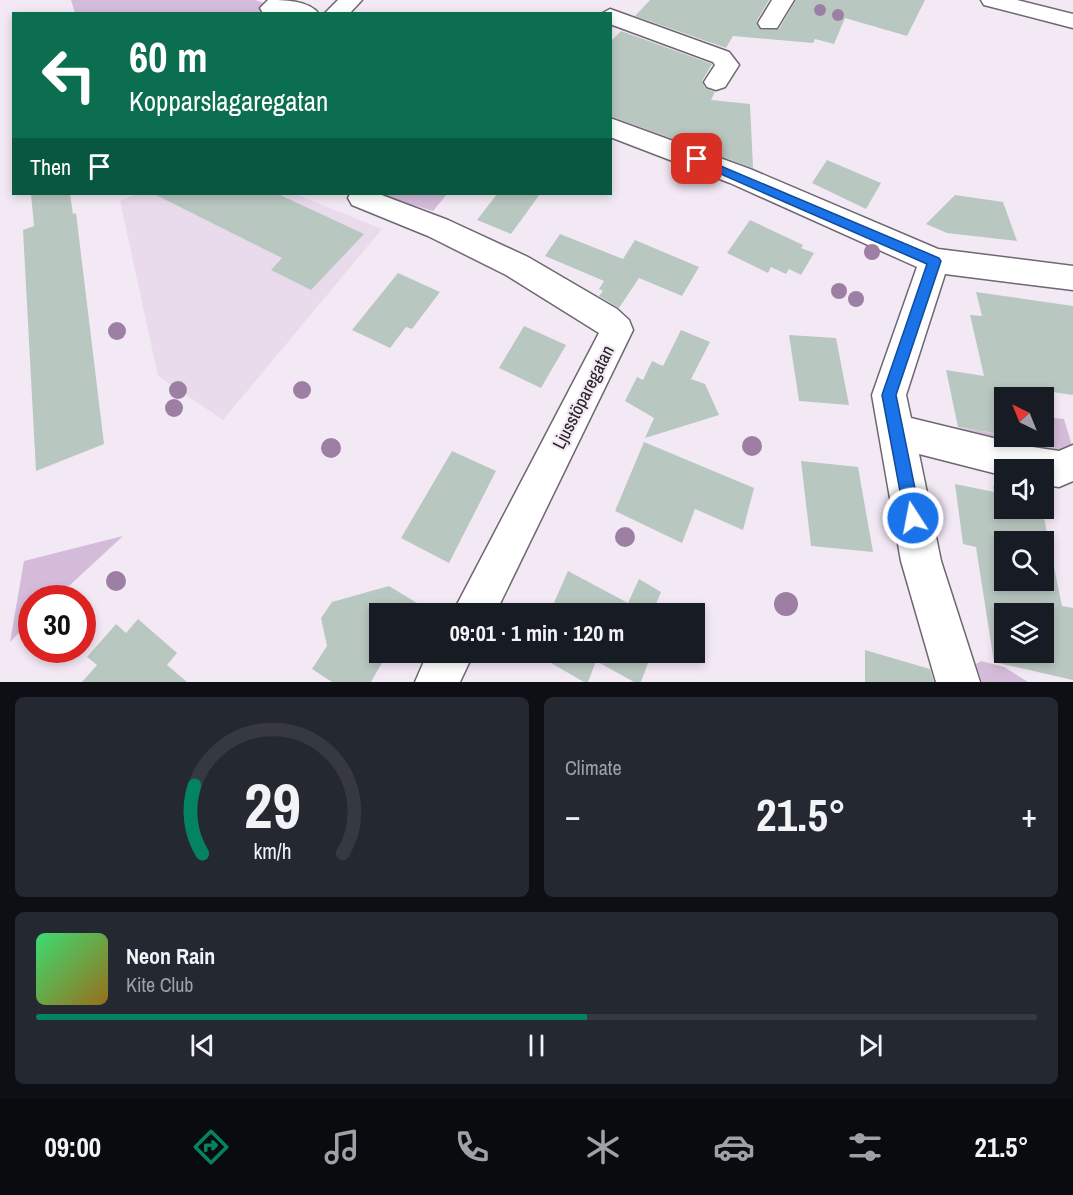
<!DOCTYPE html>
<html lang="en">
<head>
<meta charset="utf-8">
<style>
  body { margin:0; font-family:"Archivo Narrow",sans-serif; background:#242831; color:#f1f3f6; height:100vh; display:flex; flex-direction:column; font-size:22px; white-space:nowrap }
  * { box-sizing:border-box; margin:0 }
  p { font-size:20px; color:#9ea1a6 }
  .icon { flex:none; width:33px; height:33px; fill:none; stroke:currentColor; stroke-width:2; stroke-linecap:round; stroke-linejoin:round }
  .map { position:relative; height:682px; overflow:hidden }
  .drawer { display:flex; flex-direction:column; gap:15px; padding:15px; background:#0d0f14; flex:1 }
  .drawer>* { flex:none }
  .hud { position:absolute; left:12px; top:12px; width:600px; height:183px; border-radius:0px; box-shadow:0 3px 9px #0003; background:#0b6e4f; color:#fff; overflow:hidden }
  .needle { width:39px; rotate:317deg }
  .controls { position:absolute; left:994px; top:387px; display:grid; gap:12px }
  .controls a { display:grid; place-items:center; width:60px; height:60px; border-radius:0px; background:#171b24; box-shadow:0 3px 9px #0003; font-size:30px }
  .speed { position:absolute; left:18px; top:585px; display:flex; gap:12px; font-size:30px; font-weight:700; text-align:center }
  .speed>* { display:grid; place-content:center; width:78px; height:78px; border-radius:50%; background:#171b24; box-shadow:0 3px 9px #0003; line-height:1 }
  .speed .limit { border:9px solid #d22; background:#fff; color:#111 }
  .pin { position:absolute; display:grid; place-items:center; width:51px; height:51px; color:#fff; margin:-26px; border-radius:12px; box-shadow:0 3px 9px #0006 }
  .me { position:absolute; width:66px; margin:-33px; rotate:349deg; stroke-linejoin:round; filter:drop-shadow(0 0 4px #0008) }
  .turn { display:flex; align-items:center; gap:21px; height:126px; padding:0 18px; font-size:27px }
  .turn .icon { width:78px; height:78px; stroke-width:2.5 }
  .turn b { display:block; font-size:42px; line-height:51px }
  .then { display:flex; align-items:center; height:57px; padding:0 18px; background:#0003; gap:12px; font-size:22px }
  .big { font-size:45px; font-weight:800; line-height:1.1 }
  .drawer .tile { flex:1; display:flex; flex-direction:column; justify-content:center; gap:9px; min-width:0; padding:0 21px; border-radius:9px; background:#242831 }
  .drawer .dial { align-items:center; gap:0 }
  .dial svg { height:156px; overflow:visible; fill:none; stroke:#363941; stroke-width:7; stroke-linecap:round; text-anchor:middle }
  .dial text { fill:#f1f3f6; stroke:none }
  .song { display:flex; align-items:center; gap:18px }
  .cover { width:72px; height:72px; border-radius:9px; background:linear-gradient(135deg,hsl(140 70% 55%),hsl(40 70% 35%)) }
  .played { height:6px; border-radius:3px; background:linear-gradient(90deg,#048363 55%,#363941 55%) }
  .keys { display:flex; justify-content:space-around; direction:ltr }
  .heat { display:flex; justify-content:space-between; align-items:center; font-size:33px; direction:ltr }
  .drawer .tiles { flex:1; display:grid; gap:15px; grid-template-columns:1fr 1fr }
  .tile:last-child { grid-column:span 2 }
  .trip { position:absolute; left:369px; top:603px; width:336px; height:60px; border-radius:0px; background:#171b24; box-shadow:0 3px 9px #0003; font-weight:800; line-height:60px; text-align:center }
  .dock { display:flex; height:96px; justify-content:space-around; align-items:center; background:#090b0e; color:#9ea1a6 }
  .dock .icon { width:42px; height:42px }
  .dock .on { color:#048363 }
  .dock b { font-size:27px; color:#f1f3f6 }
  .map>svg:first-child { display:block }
  .built { fill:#e9dbec }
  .green { fill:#d4bbda }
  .building { fill:#b9c7c1; fill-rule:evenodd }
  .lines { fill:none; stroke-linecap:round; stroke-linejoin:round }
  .minor-casing { stroke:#6e6670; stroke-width:3 }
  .minor { fill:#fff; fill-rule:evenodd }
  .tree { fill:#9e7fa4 }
  .route { fill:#1a73e8; stroke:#114b97; stroke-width:1.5 }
  .labels { text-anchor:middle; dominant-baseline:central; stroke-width:4.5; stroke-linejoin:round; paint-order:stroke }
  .street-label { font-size:18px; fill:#262226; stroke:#f3e9f5 }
</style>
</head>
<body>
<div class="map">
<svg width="1073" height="682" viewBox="0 0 1073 682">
  <rect width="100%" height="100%" fill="#f3e9f5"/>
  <!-- built -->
  <path class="built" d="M137,194H295L382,229L223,420L158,376L120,201Z"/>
  <!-- green -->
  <g class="green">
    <path d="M71,0H255L293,13H75Z"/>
    <path d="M378,194H447L433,211Z"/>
    <path d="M1045,417L1064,419L1073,449C1060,472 945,440 919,434L918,423C938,426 992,430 1007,438C1019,444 1030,455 1045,446L1049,430Z"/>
    <path d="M123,536L56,598H32L31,621L10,642L24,561Z"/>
    <path d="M981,661L1004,667L1028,682H982L976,664Z"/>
  </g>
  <!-- building -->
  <g class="building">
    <path d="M650,0H769L756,22L761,30L779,29L796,0H925L907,36L845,18L834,44L815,39L813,43L733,36L726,48L635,16Z"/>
    <path d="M621,31L712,64L702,81L705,88L715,92L711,100L750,104L753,168L610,116V42Z"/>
    <path d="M827,160L881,183L866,209L812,183Z"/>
    <path d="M31,194H70L73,214L76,213L104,444L36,471L23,230L34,226Z"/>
    <path d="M154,194H278L364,234L311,290L271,270L282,258Z"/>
    <path d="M497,194H540L511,234L477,220Z"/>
    <path d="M955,195L1003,202L1017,241L947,233L926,224Z"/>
    <path d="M750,220L803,245L801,248L814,253L801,275L789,269L786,274L771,267L768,273L727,253Z"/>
    <path d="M560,234L623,259L635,240L699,267L682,296L639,278L619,308L599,296L603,291L599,289L604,281L545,256Z"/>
    <path d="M398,273L440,292L412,329L406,327L390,348L352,330Z"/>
    <path d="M976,292L1073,306V395L1017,387L1020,398H1005V435L958,427L946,370L984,376L970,315L982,316Z"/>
    <path d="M524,326L566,345L541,388L499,368Z"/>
    <path d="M681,330L710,342L691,379L705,384L719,415L645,438L654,418L625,401L637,377L643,380L652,361L663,366Z"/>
    <path d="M789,335L836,338L849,405L799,401Z"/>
    <path d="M644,442L754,488L743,530L695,509L682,543L615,511Z"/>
    <path d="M452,451L496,471L449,563L401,538Z"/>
    <path d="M801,461L858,467L873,552L811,546Z"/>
    <path d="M955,484L994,492L993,486L1005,488V508H1042L1062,606L1073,608V680L994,662L976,547L963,544ZM1005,542H1044V580H1005ZM1005,614H1044V652H1005Z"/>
    <path d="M568,571L628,603L639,579L661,592L652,614H549Z"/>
    <path d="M389,586L417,603L411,614H380V652H388L371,682H332L312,669L327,646L321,618L332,602Z"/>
    <path d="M138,619L177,653L167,665L187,682H82L97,665L87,657L116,624L126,633Z"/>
    <path d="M865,650L930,669L934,682H865Z"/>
    <path d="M532,652H652L641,682H634L596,661L588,682H584Z"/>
  </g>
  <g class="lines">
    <defs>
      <g id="minor">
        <path d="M268,0C283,0 309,0 319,14L263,13L260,8Z"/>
        <path d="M338,0H362L349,14H324Z"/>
        <path d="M772,0H794L777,28H761L758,23Z"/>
        <path d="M981,0H1017L1073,14V28L984,5Z"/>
        <path d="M610,9L729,52L739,65L725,87L716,90L707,87L704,82L715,65L713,62L610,24V14H601Z"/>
        <path d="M610,118L750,169L938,249L1073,266V290L945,274L906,395L911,418L1026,446L1059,451L1073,445V481L1059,487L1044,485V470H1005V476L919,454L941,561L980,682H936L901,561L872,395L917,267L730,183L610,137Z"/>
        <path d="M350,194H379L448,220L528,257L617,309L629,320L633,330L495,614H452L599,333L506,275L428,236L352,205L348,198Z"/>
        <path d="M428,652H474L460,682H415Z"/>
      </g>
    </defs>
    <!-- minor casing -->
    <use href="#minor" class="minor-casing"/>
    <!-- minor -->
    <use href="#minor" class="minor"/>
  </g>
  <!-- trees -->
  <g class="tree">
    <circle cx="820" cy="10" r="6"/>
    <circle cx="838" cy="15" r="6"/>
    <circle cx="872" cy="252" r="8"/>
    <circle cx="839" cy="291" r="8"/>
    <circle cx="856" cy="299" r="8"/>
    <circle cx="117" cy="331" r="9"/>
    <circle cx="178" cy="390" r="9"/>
    <circle cx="302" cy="390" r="9"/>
    <circle cx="174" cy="408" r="9"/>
    <circle cx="752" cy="446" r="10"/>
    <circle cx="331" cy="448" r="10"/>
    <circle cx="625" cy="537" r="10"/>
    <circle cx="116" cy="581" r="10"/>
    <circle cx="786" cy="604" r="12"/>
  </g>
  <!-- route -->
  <path class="route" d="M697,156L939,258L941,261L896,395L921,518L918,523L913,526L907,523L905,518L882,395L927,264L693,162L691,159Z"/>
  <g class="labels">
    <!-- street labels -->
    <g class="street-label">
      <text transform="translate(583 397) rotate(-63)">Ljusstöparegatan</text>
    </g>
  </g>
</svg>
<div class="controls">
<a><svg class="needle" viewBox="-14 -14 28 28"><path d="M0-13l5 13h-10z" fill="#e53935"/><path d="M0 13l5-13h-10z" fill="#9ea1a6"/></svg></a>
<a><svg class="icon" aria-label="sound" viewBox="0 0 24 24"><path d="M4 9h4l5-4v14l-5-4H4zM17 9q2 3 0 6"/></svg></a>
<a><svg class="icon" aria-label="search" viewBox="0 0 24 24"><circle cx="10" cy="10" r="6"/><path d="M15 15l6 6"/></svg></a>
<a><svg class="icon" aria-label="layers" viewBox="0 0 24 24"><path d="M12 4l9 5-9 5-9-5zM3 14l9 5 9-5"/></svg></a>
</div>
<div class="speed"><div class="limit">30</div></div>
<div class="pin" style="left:697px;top:159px;background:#d93025"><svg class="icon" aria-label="arrive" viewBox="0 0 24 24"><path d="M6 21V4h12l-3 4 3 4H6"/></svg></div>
<svg class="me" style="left:913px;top:518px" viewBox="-20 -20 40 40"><circle r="17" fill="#1a73e8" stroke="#fff" stroke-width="3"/><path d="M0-11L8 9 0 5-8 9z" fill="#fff"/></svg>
<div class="trip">09:01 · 1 min · 120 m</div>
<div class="hud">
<div class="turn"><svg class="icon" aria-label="left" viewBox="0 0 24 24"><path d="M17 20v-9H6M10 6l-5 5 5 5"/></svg><div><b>60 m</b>Kopparslagaregatan</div></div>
<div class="then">Then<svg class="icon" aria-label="arrive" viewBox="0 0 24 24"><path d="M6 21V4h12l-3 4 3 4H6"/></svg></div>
</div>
</div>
<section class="drawer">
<div class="tiles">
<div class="tile dial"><svg viewBox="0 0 100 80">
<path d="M14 69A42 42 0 1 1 86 69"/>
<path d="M14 69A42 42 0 0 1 10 34" stroke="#048363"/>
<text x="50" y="56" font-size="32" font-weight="700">29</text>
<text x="50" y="72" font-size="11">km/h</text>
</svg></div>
<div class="tile"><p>Climate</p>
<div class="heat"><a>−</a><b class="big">21.5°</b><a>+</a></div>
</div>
<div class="tile">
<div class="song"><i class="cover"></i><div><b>Neon Rain</b><p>Kite Club</p></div></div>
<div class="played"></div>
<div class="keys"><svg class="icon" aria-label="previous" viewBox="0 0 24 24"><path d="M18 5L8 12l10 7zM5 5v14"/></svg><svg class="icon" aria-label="pause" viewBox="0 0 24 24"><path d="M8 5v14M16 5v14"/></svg><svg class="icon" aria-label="next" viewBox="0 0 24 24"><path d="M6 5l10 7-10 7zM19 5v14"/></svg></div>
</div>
</div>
</section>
<nav class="dock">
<b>09:00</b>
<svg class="icon on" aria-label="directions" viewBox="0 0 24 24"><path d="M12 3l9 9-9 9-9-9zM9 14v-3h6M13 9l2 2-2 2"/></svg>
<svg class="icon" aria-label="music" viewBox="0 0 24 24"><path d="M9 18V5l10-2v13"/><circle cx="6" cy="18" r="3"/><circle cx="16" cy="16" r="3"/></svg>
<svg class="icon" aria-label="phone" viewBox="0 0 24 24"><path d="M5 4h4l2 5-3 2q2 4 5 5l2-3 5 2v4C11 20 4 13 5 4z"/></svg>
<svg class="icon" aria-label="climate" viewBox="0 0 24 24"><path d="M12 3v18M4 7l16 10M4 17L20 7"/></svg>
<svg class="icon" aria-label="car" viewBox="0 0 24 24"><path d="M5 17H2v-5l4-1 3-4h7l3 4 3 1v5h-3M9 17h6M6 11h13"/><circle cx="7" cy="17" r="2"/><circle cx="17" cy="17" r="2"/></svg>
<svg class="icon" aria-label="filters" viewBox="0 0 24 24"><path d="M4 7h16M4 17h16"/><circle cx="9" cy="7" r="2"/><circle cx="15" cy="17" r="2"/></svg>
<b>21.5°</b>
</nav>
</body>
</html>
